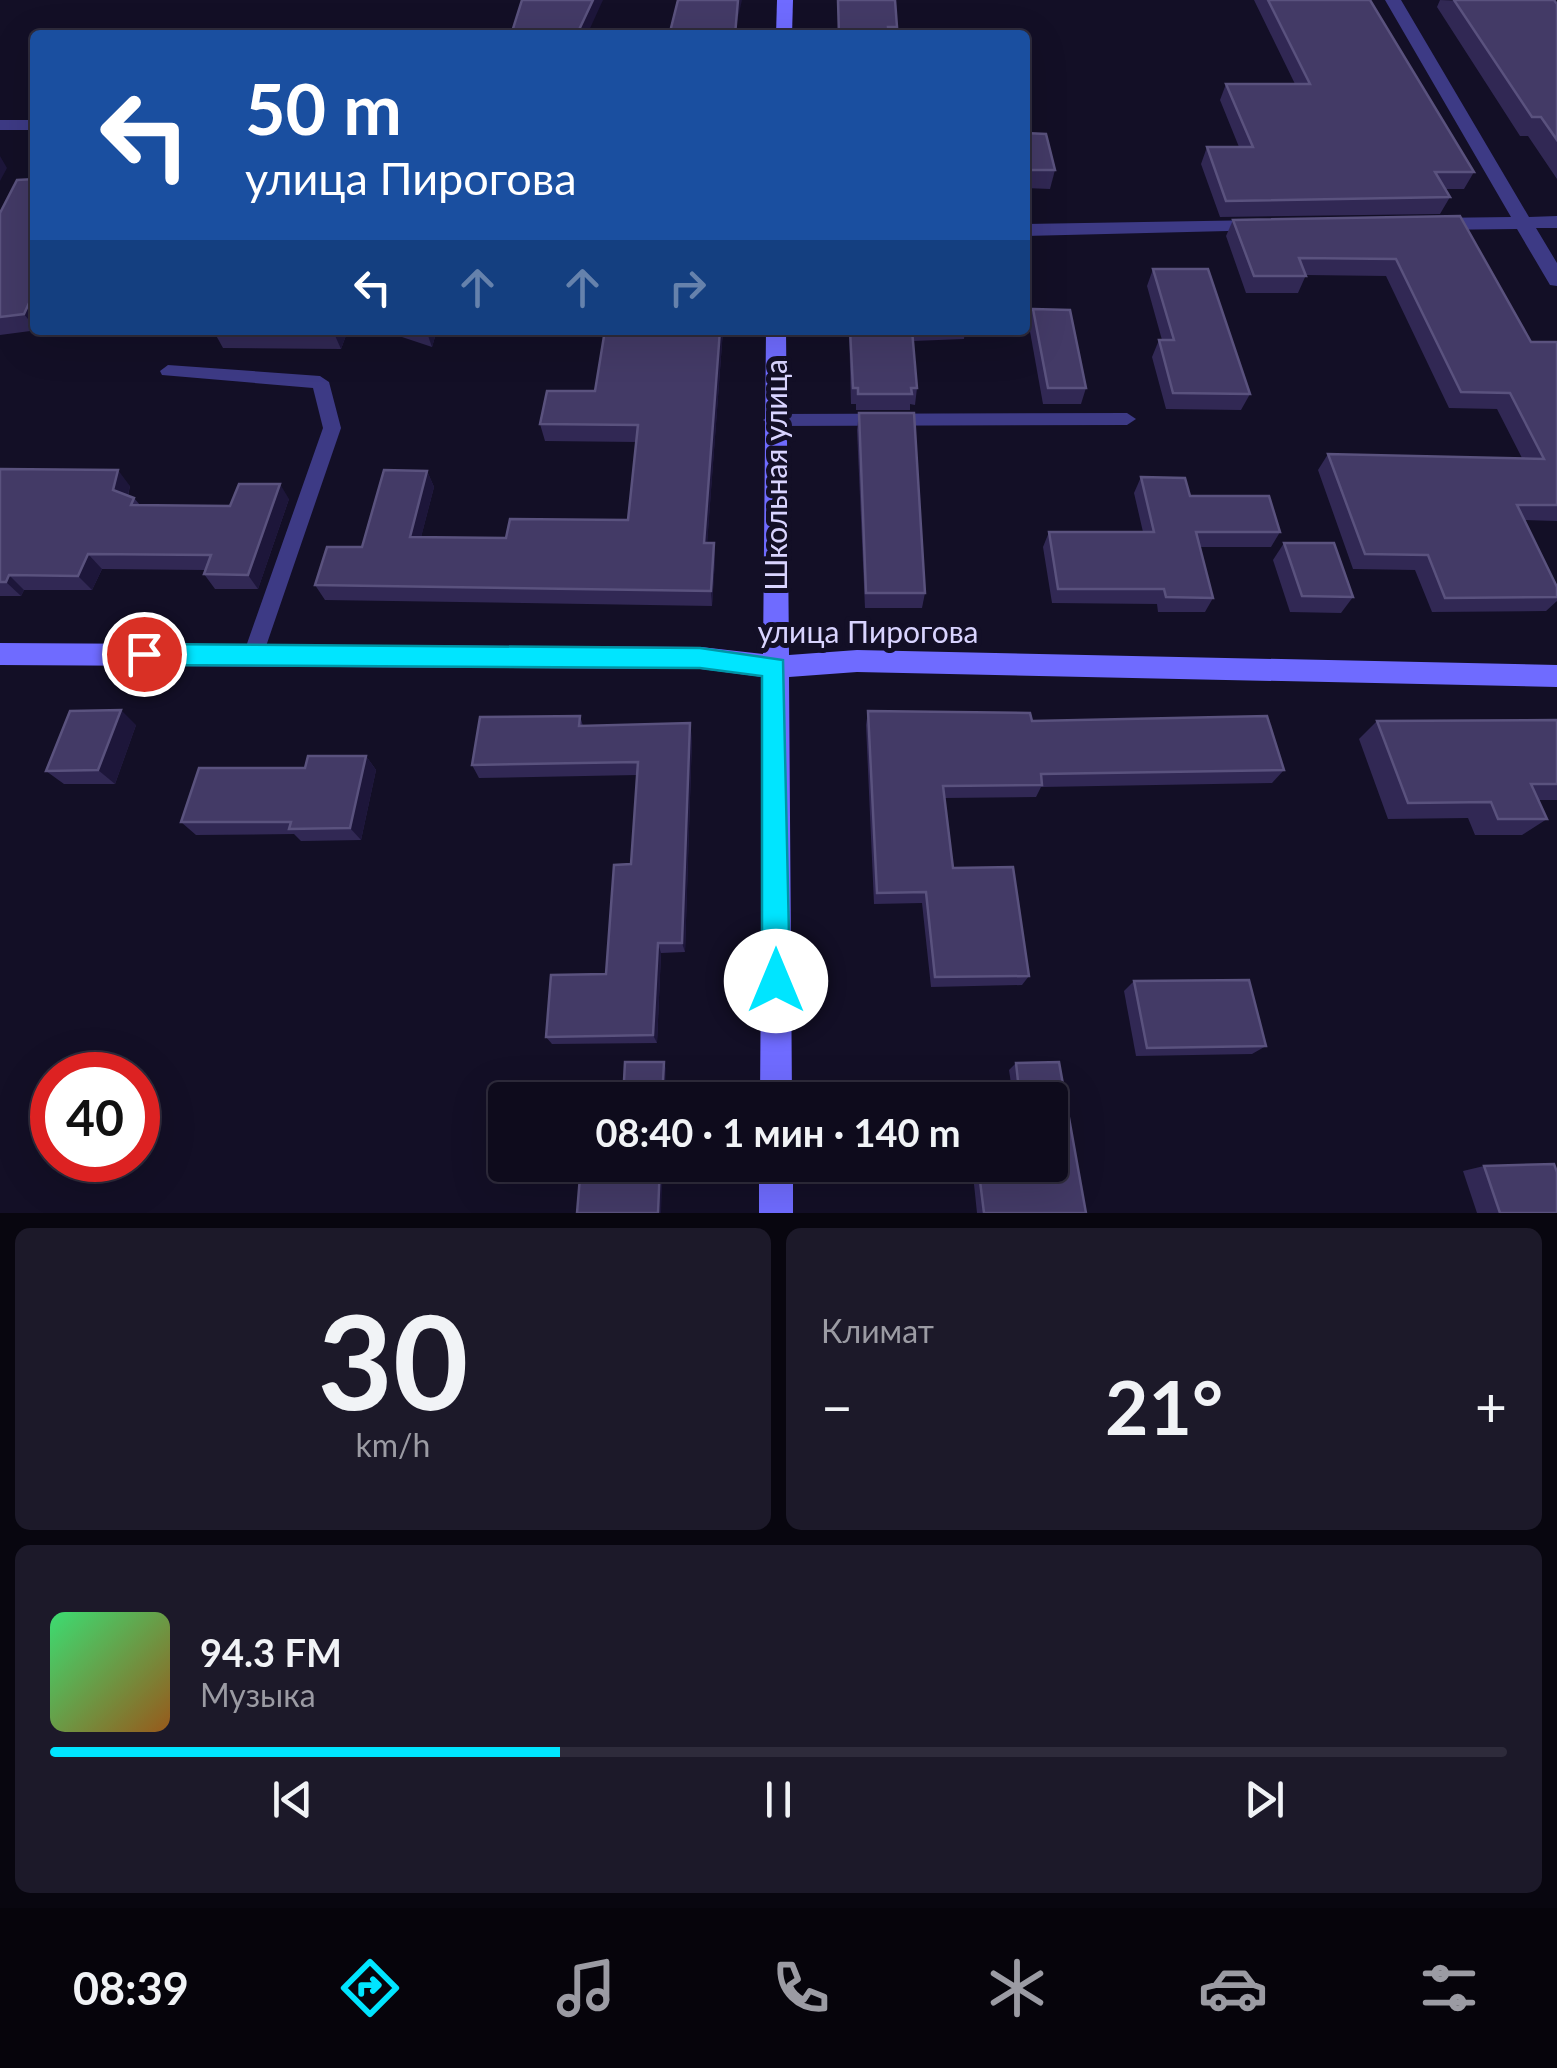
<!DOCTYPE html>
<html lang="ru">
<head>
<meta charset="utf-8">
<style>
  body { margin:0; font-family:Lato,sans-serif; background:#1c1929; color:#f1f3f6; height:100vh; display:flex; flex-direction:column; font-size:38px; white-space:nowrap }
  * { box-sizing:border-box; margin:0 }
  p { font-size:32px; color:#9b9ba3 }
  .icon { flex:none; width:55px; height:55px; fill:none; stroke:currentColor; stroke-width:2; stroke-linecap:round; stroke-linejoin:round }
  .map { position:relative; height:1213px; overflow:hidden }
  .details { display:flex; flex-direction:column; gap:15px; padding:15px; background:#08060f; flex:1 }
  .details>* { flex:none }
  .guide { position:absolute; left:30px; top:30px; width:1000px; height:305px; border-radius:10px; box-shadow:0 10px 40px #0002,0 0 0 2px #2e2b3b; background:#1a4fa0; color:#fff; overflow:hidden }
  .speed { position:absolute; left:30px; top:1052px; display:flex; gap:20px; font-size:50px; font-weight:700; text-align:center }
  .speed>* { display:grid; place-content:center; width:130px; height:130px; border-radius:50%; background:#0e0b1c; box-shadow:0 10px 40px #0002,0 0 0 2px #2e2b3b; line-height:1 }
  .speed .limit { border:15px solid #d22; background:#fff; color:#111 }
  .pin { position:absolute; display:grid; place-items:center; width:85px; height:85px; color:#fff; margin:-42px; border:5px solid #fff; border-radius:50%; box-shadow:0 2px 10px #0007 }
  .me { position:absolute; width:110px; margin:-55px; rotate:0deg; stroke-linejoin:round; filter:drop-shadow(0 0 8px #0008) }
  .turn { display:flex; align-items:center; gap:35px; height:210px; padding:0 50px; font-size:45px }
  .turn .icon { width:130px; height:130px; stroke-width:2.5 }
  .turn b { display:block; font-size:70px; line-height:85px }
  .lanes { display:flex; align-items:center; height:95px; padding:0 50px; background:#0003; justify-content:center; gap:50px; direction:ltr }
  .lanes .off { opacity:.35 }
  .big { font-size:75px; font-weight:700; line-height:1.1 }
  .details .widget { flex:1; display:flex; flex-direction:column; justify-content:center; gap:15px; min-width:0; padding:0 35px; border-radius:15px; background:#1c1929 }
  .details .dial { align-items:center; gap:0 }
  .dial b { font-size:130px; line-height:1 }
  .song { display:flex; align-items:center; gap:30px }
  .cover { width:120px; height:120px; border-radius:15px; background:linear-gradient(135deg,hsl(140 70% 55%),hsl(30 70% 35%)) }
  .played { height:10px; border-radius:5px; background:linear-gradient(90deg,#00e5ff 35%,#2e2b3b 35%) }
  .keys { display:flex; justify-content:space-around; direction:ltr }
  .heat { display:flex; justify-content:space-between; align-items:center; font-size:55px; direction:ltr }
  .details .tiles { flex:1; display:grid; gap:15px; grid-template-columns:1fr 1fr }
  .widget:last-child { grid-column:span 2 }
  .trip { position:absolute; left:488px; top:1082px; width:580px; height:100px; border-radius:10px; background:#0e0b1c; box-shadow:0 10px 40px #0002,0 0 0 2px #2e2b3b; font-weight:700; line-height:100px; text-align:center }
  .dock { display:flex; height:160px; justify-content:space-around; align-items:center; background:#06040b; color:#9b9ba3 }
  .dock .icon { width:70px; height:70px }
  .dock .active { color:#00e5ff }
  .dock b { font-size:45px; color:#f1f3f6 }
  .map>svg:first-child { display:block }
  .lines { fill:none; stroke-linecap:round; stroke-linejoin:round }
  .lane { fill:#3d3a85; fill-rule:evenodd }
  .street { fill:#3d3a85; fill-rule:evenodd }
  .secondary { fill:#6f6bff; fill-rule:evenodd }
  .wall { fill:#312854 }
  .shaded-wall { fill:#1d163a }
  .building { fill:#433a66; stroke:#5a527e; stroke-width:2.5 }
  .route { fill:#00e5ff; stroke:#0095a6; stroke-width:2.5 }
  .labels { text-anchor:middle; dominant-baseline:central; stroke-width:10; stroke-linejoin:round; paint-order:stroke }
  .street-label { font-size:30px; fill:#d9d4ff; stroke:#130f26 }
</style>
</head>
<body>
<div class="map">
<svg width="1557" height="1213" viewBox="0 0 1557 1213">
  <rect width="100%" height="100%" fill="#130f26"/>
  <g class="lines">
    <!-- lane -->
    <g class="lane">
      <path d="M168,365L320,376L329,382L341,428L263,655L260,661L253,664L246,661L243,655L323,428L313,388L162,375L160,371Z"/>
      <path d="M1127,413L1136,419L1127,425L772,426L763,420L772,414Z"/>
    </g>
    <!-- street -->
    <g class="street">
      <path d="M1385,0H1401L1529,217L1557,216V228H1536L1557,263V286L1550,285L1517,229L1432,230L1423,224L1432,218L1511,217Z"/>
      <rect x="0" y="120" width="35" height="10"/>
      <path d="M1262,220L1269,222V230L1025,236V224Z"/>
    </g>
    <!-- secondary -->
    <g class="secondary">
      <path d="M777,0H793L792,35H776Z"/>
      <path d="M766,330H786L789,655L857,650L1557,665V687L857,672L789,677L792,1100H760L763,677L701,669L0,665V643L701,647L763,654Z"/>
      <rect x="759" y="1165" width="34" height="48"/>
    </g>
  </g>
  <!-- wall -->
  <g class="wall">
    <path d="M838,0L897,27V35H838Z"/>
    <path d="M1254,0H1370L1474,172L1464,189H1445L1450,197L1440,214L1220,217L1201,164L1207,147H1239L1220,100L1226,84H1295Z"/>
    <path d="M1440,0L1557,4V179L1528,136H1520L1437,7Z"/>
    <path d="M1025,133L1055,170L1050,189L1025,188Z"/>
    <path d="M35,179V330H38L0,335V213Z"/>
    <path d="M1460,216L1531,342H1557V521L1524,520L1557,587V601L1546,611L1432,612L1415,570L1353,569L1318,470L1328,454L1522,458L1497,409L1449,408L1386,276L1306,275L1298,293H1246L1226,236L1233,220Z"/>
    <path d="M1153,269L1250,394L1241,410L1166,409L1152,357L1159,340H1162L1147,286Z"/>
    <path d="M1033,309L1086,388L1081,404H1043L1029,326Z"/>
    <path d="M213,330H348L341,349L223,348Z"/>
    <path d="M392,330H437L432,347L393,334Z"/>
    <path d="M723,330L707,543H714L715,559L712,606L325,600L315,585L362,547L427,471L434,487L421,537L506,538L628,520L637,442L545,441L540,424L595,391Z"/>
    <path d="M849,330H965L964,339L913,341L917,388L915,405L910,404V410H856V404H851Z"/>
    <path d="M859,413L925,593L922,608H865L857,430Z"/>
    <path d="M0,469L130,486L128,496L134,498L140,505L230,506L289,499L258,589H215L204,574L205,570L102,569L92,590H24L21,596H0Z"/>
    <path d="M1141,477L1280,532L1271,547H1200L1213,598L1205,612H1158L1157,604L1052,603L1043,547L1049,532H1143L1134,493Z"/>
    <path d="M1284,543L1353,597L1341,613L1290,612L1273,560Z"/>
    <path d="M868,711L1032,721L1284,770L1272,783L1041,787L1036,797L944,798L953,868L1029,976L1022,985L931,987L922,903L874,904L866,725Z"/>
    <path d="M580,716L583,726L692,737L685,952L661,953L657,1043L552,1044L546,1037L606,974L631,864L637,775L479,778L472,765Z"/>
    <path d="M1557,720V800H1538L1547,819L1522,835H1475L1468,818L1388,819L1359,739L1377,721Z"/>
    <path d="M136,725L115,784H64L46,771Z"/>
    <path d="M366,756L376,770L361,840L301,841L294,834L196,835L181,822L305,768Z"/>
    <path d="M1134,981L1266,1046L1252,1054L1136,1056L1124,991Z"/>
    <path d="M1059,1062L1086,1213H977L972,1165H1050V1100H903V1099L906,1092L1012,1090L1009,1070L1016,1063Z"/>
    <path d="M1484,1166L1557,1213H1477L1463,1171Z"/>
  </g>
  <!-- shaded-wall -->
  <g class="shaded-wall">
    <path d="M593,0H603L587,35L578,32Z"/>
    <path d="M738,0H742L737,22L736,35H735Z"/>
    <path d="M0,156L7,168L0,181Z"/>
    <path d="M35,290V328L24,314Z"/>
    <path d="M334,330H348L341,349L333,331Z"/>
    <path d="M426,330H437L432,347Z"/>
    <path d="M720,330H723L706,559L704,543Z"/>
    <path d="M118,470L130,486L125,506L113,490Z"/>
    <path d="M427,471L434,487L417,553L410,537Z"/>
    <path d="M280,484L289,499L258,589L248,575Z"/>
    <path d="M714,543L715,559L712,606L711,591Z"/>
    <path d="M88,554L102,569L92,590L78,576Z"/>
    <path d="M9,575L24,590L21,596L6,582Z"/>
    <path d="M121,710L136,725L115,784L98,770Z"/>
    <path d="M690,723L692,737L685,952L682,943Z"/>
    <path d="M366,756L376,770L361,840L350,828Z"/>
    <path d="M658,943L661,953L657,1043L653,1035Z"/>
    <path d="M664,1062L666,1068L665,1100H662Z"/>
    <path d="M660,1165H663L661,1213H658Z"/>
  </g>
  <!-- building -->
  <g class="building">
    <path d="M522,0H593L578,32H670L678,0H738L735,35H511Z"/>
    <path d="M838,0H895L897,27H888L889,35H839Z"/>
    <path d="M1268,0H1370L1474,172H1435L1450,197L1226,201L1207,147H1253L1226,84H1310Z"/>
    <path d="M1454,0H1554L1557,4V140L1541,117H1532Z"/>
    <path d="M1025,133L1046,134L1055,170H1025Z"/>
    <path d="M35,179V290L24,314L0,317V213L17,180Z"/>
    <path d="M1460,216L1531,342H1557V505H1517L1557,587V597L1445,598L1428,555L1365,554L1328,454L1544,459L1510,393L1461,392L1396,259L1299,258L1306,276H1254L1233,220Z"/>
    <path d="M1153,269H1208L1250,394L1173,393L1159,340H1174Z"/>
    <path d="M1033,309L1070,310L1086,388H1048Z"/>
    <path d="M213,330H334L333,331Z"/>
    <path d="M605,330H720L704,543H714L711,591L315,585L327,547H362L384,470L427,471L410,537L506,538L510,519L628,520L638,425L540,424L547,391H595Z"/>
    <path d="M850,330H912L917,388H911L912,394H858V388H853Z"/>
    <path d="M859,413H914L925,593H866Z"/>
    <path d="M0,469L118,470L113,490L134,498L131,505L230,506L239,484H280L248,575L204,574L211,555L88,554L78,576L9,575L6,582H0Z"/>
    <path d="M1141,477L1185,478L1190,496H1269L1280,532H1196L1213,598L1166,597L1164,589H1058L1049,532H1154Z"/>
    <path d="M1284,543H1334L1353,597L1302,596Z"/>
    <path d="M121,710L98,770L46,771L70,711Z"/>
    <path d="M868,711L1030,713L1032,721L1267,716L1284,770L1041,774L1042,785L943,786L953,868L1013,867L1029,976L935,977L926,892L877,893Z"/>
    <path d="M580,716L579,726L690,723L682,943H658L653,1035L546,1037L551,975L606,974L614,865L631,864L638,762L472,765L480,717Z"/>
    <path d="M1557,720V784H1531L1547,819H1498L1491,802L1408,803L1377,721Z"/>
    <path d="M308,756H366L350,828L289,829L291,822H181L199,768H305Z"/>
    <path d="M1249,980L1266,1046L1147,1048L1134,981Z"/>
    <path d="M625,1062H664L662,1100H623Z"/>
    <path d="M1059,1062L1086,1213H984L978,1165H1050V1100H907L906,1092L1019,1090L1016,1063Z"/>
    <path d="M1554,1164L1557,1172V1213H1500L1484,1166Z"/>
    <path d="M581,1165H660L658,1213H577Z"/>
  </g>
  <!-- route -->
  <path class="route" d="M144,644L700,648L783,660L790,981L786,991L776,995L766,991L762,981V676L700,668L144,665L133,654Z"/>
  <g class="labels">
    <!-- street labels -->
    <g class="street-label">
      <text transform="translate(775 475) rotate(-90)">Школьная улица</text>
      <text x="868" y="631">улица Пирогова</text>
    </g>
  </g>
</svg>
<div class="speed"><div class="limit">40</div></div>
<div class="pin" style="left:144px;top:654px;background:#d93025"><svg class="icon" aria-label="arrive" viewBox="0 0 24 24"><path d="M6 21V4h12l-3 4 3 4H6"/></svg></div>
<svg class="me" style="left:776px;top:981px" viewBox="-20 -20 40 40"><circle r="19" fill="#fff"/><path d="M0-13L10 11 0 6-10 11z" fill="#00e5ff"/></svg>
<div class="trip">08:40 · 1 мин · 140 m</div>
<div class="guide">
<div class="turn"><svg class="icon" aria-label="left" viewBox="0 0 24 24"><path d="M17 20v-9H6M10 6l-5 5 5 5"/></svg><div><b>50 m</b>улица Пирогова</div></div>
<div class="lanes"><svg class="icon" aria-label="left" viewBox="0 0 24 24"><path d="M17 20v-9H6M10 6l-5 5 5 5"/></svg><svg class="icon off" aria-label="ahead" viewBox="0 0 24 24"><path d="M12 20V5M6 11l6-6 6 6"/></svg><svg class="icon off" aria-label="ahead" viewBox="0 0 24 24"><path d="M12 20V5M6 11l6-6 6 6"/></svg><svg class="icon off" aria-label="right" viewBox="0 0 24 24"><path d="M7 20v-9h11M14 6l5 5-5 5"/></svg></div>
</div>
</div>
<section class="details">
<div class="tiles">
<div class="widget dial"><b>30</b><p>km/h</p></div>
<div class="widget"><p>Климат</p>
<div class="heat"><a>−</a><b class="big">21°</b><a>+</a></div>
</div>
<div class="widget">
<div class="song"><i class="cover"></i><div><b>94.3 FM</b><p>Музыка</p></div></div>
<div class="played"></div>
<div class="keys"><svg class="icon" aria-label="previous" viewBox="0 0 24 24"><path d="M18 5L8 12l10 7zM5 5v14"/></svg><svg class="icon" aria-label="pause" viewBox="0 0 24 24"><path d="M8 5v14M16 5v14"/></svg><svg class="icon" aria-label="next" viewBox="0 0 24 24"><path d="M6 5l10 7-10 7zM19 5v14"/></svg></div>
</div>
</div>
</section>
<nav class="dock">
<b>08:39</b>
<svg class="icon active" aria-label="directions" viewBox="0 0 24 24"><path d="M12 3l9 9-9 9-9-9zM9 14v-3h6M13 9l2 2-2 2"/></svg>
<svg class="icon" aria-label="music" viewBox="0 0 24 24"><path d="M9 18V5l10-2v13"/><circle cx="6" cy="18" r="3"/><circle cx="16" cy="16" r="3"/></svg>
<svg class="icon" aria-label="phone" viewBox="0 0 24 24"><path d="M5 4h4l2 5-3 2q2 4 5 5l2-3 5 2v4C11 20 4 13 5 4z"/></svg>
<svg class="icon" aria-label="climate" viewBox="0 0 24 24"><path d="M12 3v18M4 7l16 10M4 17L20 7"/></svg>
<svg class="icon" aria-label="car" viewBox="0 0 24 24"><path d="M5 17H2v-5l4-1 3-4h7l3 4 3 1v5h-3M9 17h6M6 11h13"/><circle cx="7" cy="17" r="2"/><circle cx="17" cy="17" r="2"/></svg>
<svg class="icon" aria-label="filters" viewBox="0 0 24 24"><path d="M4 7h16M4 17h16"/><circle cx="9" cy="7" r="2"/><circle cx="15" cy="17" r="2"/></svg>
</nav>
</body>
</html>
